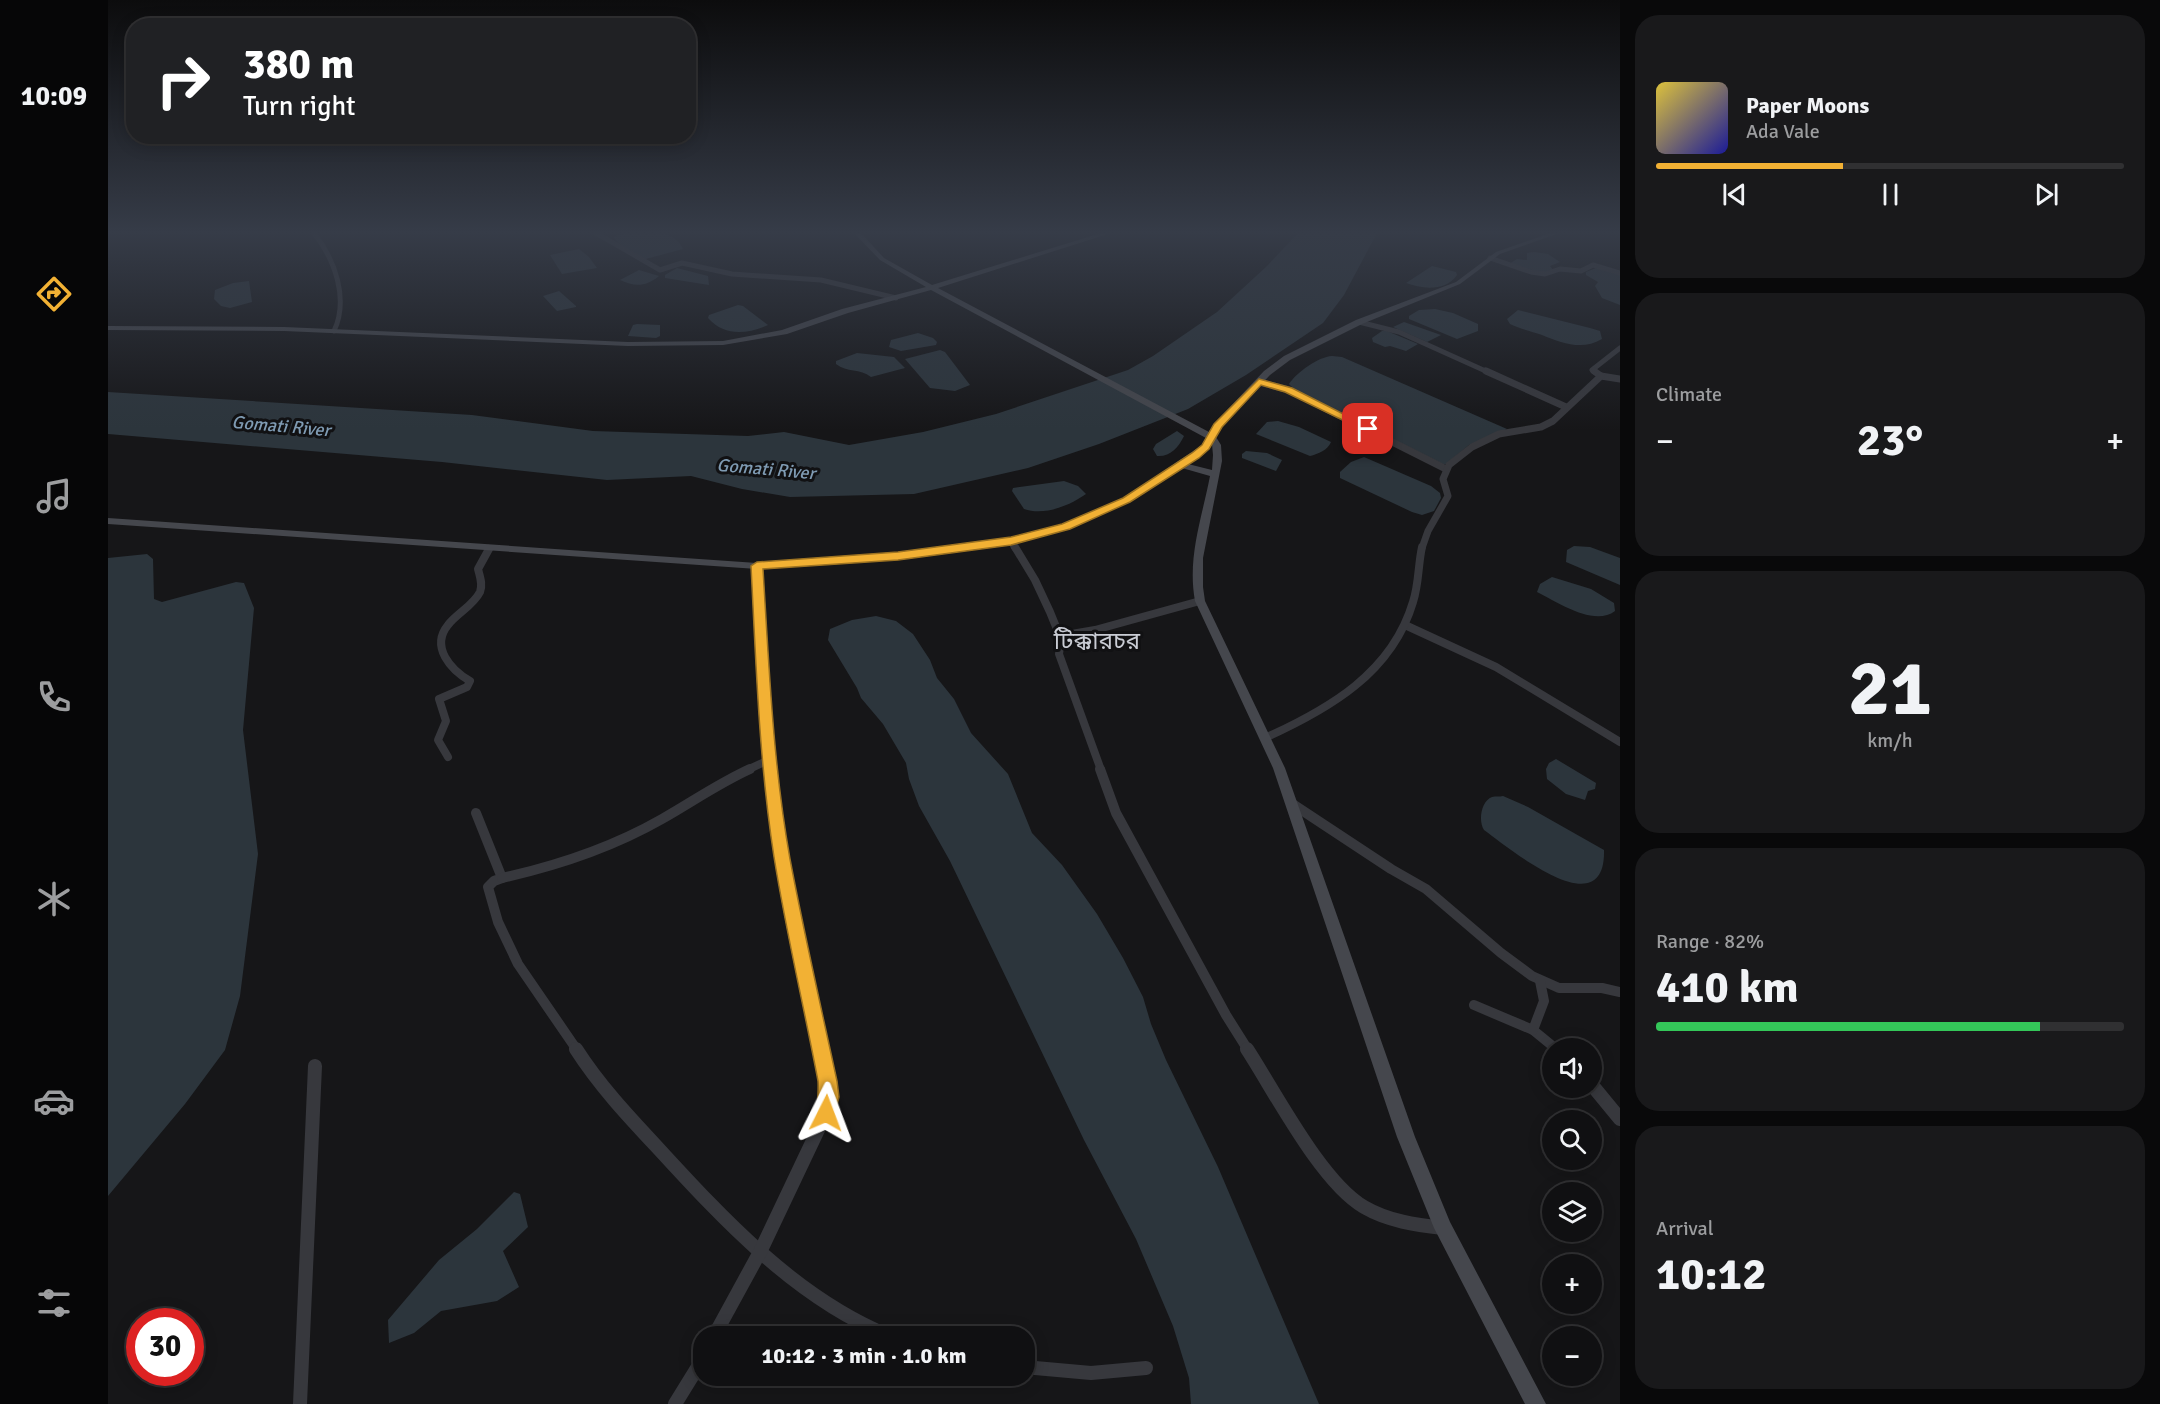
<!DOCTYPE html>
<html lang="en">
<head>
<meta charset="utf-8">
<style>
  body { margin:0; font-family:Signika,"Noto Sans Bengali",sans-serif; background:#19191b; color:#f1f3f6; height:100vh; display:flex; flex-direction:column; font-size:22px; white-space:nowrap }
  * { box-sizing:border-box; margin:0 }
  p { font-size:20px; color:#9c9d9f }
  .icon { flex:none; width:33px; height:33px; fill:none; stroke:currentColor; stroke-width:2; stroke-linecap:round; stroke-linejoin:round }
  .map { position:relative; flex:1; overflow:hidden }
  .side { display:flex; flex-direction:column; gap:15px; padding:15px; background:#09090a; width:540px }
  .side>* { flex:none }
  .hud { position:absolute; left:18px; top:18px; width:570px; height:126px; border-radius:24px; box-shadow:0 3px 15px #0003,0 0 0 2px #303032; background:#202124; color:#fff; overflow:hidden }
  .fabs { position:absolute; left:1434px; top:1038px; display:grid; gap:12px }
  .fabs a { display:grid; place-items:center; width:60px; height:60px; border-radius:50%; background:#101012; box-shadow:0 3px 15px #0003,0 0 0 2px #303032; font-size:30px }
  .speed { position:absolute; left:18px; top:1308px; display:flex; gap:12px; font-size:30px; font-weight:700; text-align:center }
  .speed>* { display:grid; place-content:center; width:78px; height:78px; border-radius:50%; background:#101012; box-shadow:0 3px 15px #0003,0 0 0 2px #303032; line-height:1 }
  .speed .limit { border:9px solid #d22; background:#fff; color:#111 }
  .pin { position:absolute; display:grid; place-items:center; width:51px; height:51px; color:#fff; margin:-26px; border-radius:12px; box-shadow:0 3px 9px #0006 }
  .me { position:absolute; width:66px; margin:-33px; rotate:3deg; stroke-linejoin:round; filter:drop-shadow(0 0 4px #0008) }
  .turn { display:flex; align-items:center; gap:21px; height:126px; padding:0 18px; font-size:27px }
  .turn .icon { width:78px; height:78px; stroke-width:2.5 }
  .turn b { display:block; font-size:42px; line-height:51px }
  .big { font-size:45px; font-weight:700; line-height:1.1 }
  .side .tile { flex:1; display:flex; flex-direction:column; justify-content:center; gap:9px; min-width:0; padding:0 21px; border-radius:24px; background:#19191b }
  .side .dial { align-items:center; gap:0 }
  .dial b { font-size:78px; line-height:1 }
  .song { display:flex; align-items:center; gap:18px }
  .cover { width:72px; height:72px; border-radius:9px; background:linear-gradient(135deg,hsl(50 70% 55%),hsl(240 70% 35%)) }
  .played { height:6px; border-radius:3px; background:linear-gradient(90deg,#f2b134 40%,#303032 40%) }
  .keys { display:flex; justify-content:space-around; direction:ltr }
  .heat { display:flex; justify-content:space-between; align-items:center; font-size:33px; direction:ltr }
  .charge { height:9px; border-radius:4px; background:linear-gradient(90deg,#34c759 82%,#303032 0) }
  .trip { position:absolute; left:585px; top:1326px; width:342px; height:60px; border-radius:24px; background:#101012; box-shadow:0 3px 15px #0003,0 0 0 2px #303032; font-weight:700; line-height:60px; text-align:center }
  main { display:flex; flex:1; min-height:0 }
  .menu { display:flex; flex-direction:column; width:108px; justify-content:space-around; align-items:center; background:#060607; color:#9c9d9f }
  .menu .icon { width:42px; height:42px }
  .menu .active { color:#f2b134 }
  .menu b { font-size:27px; color:#f1f3f6 }
  .map>svg:first-child { display:block }
  .water { fill:#2c353c }
  .lines { fill:none; stroke-linecap:round; stroke-linejoin:round }
  .street-far4 { stroke:#37383d; stroke-width:5 }
  .street-far3 { stroke:#37383d; stroke-width:7 }
  .street-far2 { stroke:#37383d; stroke-width:8 }
  .street-far1 { stroke:#37383d; stroke-width:10 }
  .street { stroke:#37383d; stroke-width:14 }
  .secondary { fill:#45474d; fill-rule:evenodd }
  .route { fill:#f2b134; stroke:#9d7322; stroke-width:1.5 }
  .labels { text-anchor:middle; dominant-baseline:central; stroke-width:6; stroke-linejoin:round; paint-order:stroke }
  .far-water-label { font-size:18px; font-style:italic; fill:#7f9bb3; stroke:#111113 }
  .quarter-label { font-size:24px; fill:#c9ccd4; stroke:#111113 }
</style>
</head>
<body>
<main>
<nav class="menu">
<b>10:09</b>
<svg class="icon active" aria-label="directions" viewBox="0 0 24 24"><path d="M12 3l9 9-9 9-9-9zM9 14v-3h6M13 9l2 2-2 2"/></svg>
<svg class="icon" aria-label="music" viewBox="0 0 24 24"><path d="M9 18V5l10-2v13"/><circle cx="6" cy="18" r="3"/><circle cx="16" cy="16" r="3"/></svg>
<svg class="icon" aria-label="phone" viewBox="0 0 24 24"><path d="M5 4h4l2 5-3 2q2 4 5 5l2-3 5 2v4C11 20 4 13 5 4z"/></svg>
<svg class="icon" aria-label="climate" viewBox="0 0 24 24"><path d="M12 3v18M4 7l16 10M4 17L20 7"/></svg>
<svg class="icon" aria-label="car" viewBox="0 0 24 24"><path d="M5 17H2v-5l4-1 3-4h7l3 4 3 1v5h-3M9 17h6M6 11h13"/><circle cx="7" cy="17" r="2"/><circle cx="17" cy="17" r="2"/></svg>
<svg class="icon" aria-label="filters" viewBox="0 0 24 24"><path d="M4 7h16M4 17h16"/><circle cx="9" cy="7" r="2"/><circle cx="15" cy="17" r="2"/></svg>
</nav>
<div class="map">
<svg width="1512" height="1404" viewBox="0 0 1512 1404">
  <rect width="100%" height="100%" fill="#161618"/>
  <!-- water -->
  <g class="water">
    <path d="M515,233C535,233 566,227 575,249L534,260L508,241L506,237Z"/>
    <path d="M1190,233H1269L1236,295L1215,323L1138,375L1080,409L991,444L920,468L806,494L682,497L634,489L583,476L499,480L334,462L0,434V392L364,415L485,431L640,436L676,432L741,445L815,432L888,414L1020,370L1045,356L1109,312L1159,266Z"/>
    <path d="M471,249L481,257L489,268L454,274L442,255Z"/>
    <path d="M1426,252L1440,254L1452,262L1442,266L1445,270L1436,273L1401,264L1409,259L1419,260V253Z"/>
    <path d="M1324,266L1348,272L1349,275C1337,292 1314,289 1298,283Z"/>
    <path d="M569,268L600,276L601,285L557,278V275Z"/>
    <path d="M1488,268L1512,275V305L1494,298L1487,286L1490,282L1478,275V272Z"/>
    <path d="M531,270L551,276C537,287 527,287 512,280Z"/>
    <path d="M141,281L144,302L122,308L113,306L106,299L107,290L125,283Z"/>
    <path d="M451,291L468,306V307L449,311L435,296Z"/>
    <path d="M630,305L635,306L660,325C639,334 617,337 600,318L601,315Z"/>
    <path d="M1327,309L1345,313L1370,324V331L1349,339L1301,319V316L1311,310Z"/>
    <path d="M1410,310L1482,328L1492,331L1494,339C1474,351 1454,343 1434,335C1423,331 1412,329 1402,324L1399,319Z"/>
    <path d="M1296,322L1333,335L1319,342L1285,327Z"/>
    <path d="M529,324L552,325V336L548,338L520,336L525,325Z"/>
    <path d="M1274,331H1279L1310,344L1298,351L1282,346L1277,347L1265,342L1264,338Z"/>
    <path d="M810,333L825,338L829,342L828,345L793,351L781,347L783,340Z"/>
    <path d="M832,350L837,352L862,385L847,391L822,388L797,359Z"/>
    <path d="M749,353L786,357L797,368L763,377C752,368 739,373 728,364V361Z"/>
    <path d="M1224,356L1234,357L1399,429L1361,445L1338,464H1335L1187,390L1181,384C1189,372 1210,357 1224,356Z"/>
    <path d="M1170,421L1191,427L1223,442C1220,450 1210,454 1202,456L1148,434L1159,422Z"/>
    <path d="M1069,431L1076,436C1071,447 1062,457 1049,456L1045,449L1048,444Z"/>
    <path d="M1138,451L1159,453L1174,460L1168,471L1134,458V454Z"/>
    <path d="M1256,457L1323,486L1332,493L1333,498L1326,511L1314,515L1304,512L1232,478V472L1243,462Z"/>
    <path d="M956,481L970,486L978,494C961,506 936,516 916,509L904,491L905,488Z"/>
    <path d="M1466,546L1482,547L1512,558V585L1458,562L1459,550Z"/>
    <path d="M39,554L45,559L46,599L54,602L128,582L136,583L146,608L135,730L150,854L132,996L117,1050L77,1104L0,1196V558Z"/>
    <path d="M1444,577L1483,589L1506,603L1507,611C1486,627 1449,602 1429,592L1432,584Z"/>
    <path d="M768,616L788,621L805,634L822,660L829,678L846,699L863,733L900,774L924,833L954,865L989,914L1015,958L1035,997L1043,1024L1058,1060L1110,1167L1211,1404H1083L1081,1378L1065,1326L1028,1239L976,1140L842,861L811,806L801,779L798,763L775,724L753,698L749,688L720,640L722,629L744,620Z"/>
    <path d="M1448,759L1488,783L1487,789L1480,791L1477,800L1458,794L1439,779L1438,769L1441,763Z"/>
    <path d="M1395,796L1420,807L1496,850C1498,928 1402,849 1376,830C1370,821 1373,801 1384,797C1388,796 1391,797 1395,796Z"/>
    <path d="M406,1192L412,1194L420,1227L395,1251L411,1287L389,1301L333,1311L306,1333L281,1343L280,1320L331,1260L369,1229Z"/>
  </g>
  <g class="lines">
    <!-- street-far4 -->
    <g class="street-far4">
      <path d="M206,233C227,260 241,299 226,331"/>
      <path d="M488,233L552,270L574,263L624,274L713,280L788,298"/>
      <path d="M1382,258L1423,272L1437,274L1452,269L1473,271L1485,265L1512,273"/>
      <path d="M1251,322L1291,332L1382,373"/>
      <path d="M1488,373L1484,370L1512,348"/>
    </g>
    <!-- street-far3 -->
    <g class="street-far3">
      <path d="M1378,371L1458,407"/>
      <path d="M1486,371L1493,376L1512,379"/>
      <path d="M1151,382L1181,390L1338,469"/>
      <path d="M903,541L907,548"/>
      <path d="M1314,548L1320,531L1340,496L1335,479L1341,465L1364,447L1391,434L1433,427L1445,421L1493,376"/>
    </g>
    <!-- street-far2 -->
    <g class="street-far2">
      <path d="M907,547L927,580L942,612L953,639L951,654L993,770"/>
      <path d="M649,566L656,701L663,770"/>
      <path d="M1297,625L1388,667L1512,742"/>
      <path d="M952,636L987,630L1092,601"/>
      <path d="M1157,738C1221,709 1284,673 1305,602C1311,584 1310,565 1314,547"/>
      <path d="M340,757L330,740L338,721L331,699L359,687L362,681C343,670 322,647 340,625C349,613 365,606 372,592C375,584 372,577 370,569L381,549"/>
      <path d="M639,770L663,759"/>
    </g>
    <!-- street-far1 -->
    <g class="street-far1">
      <path d="M662,769L674,859L712,1050"/>
      <path d="M992,769L1008,813L1118,1015L1140,1050"/>
      <path d="M1183,803L1283,869L1318,889L1393,953L1424,976L1451,988H1494L1512,992"/>
      <path d="M368,813L394,878L386,881L380,887L390,922L410,964L469,1050"/>
      <path d="M394,878C448,866 505,847 554,819C584,802 611,783 642,769"/>
      <path d="M1366,1005L1425,1030L1447,1048"/>
      <path d="M1425,1030L1436,1001L1432,981"/>
    </g>
    <!-- street -->
    <g class="street">
      <path d="M468,1049C491,1085 520,1116 549,1147C616,1220 688,1298 781,1336"/>
      <path d="M1139,1049C1167,1092 1213,1182 1256,1207C1280,1221 1308,1225 1335,1228"/>
      <path d="M1484,1085L1512,1119"/>
      <path d="M606,1336L653,1250L718,1113L721,1097L712,1049"/>
      <path d="M916,1367L983,1373L1038,1368"/>
      <path d="M192,1404L207,1066"/>
      <path d="M567,1404L596,1357"/>
    </g>
    <!-- secondary -->
    <path class="secondary" d="M746,233H753L776,258L824,285L993,233H1003L830,288L1101,432L1106,424L1156,371L1176,356L1248,320L1348,282L1388,252L1442,233H1451L1392,254L1352,284L1254,324L1182,360L1162,375L1113,427L1108,437L1113,445L1114,461L1095,558V587L1097,601L1177,768L1307,1137L1342,1222L1438,1404H1417L1326,1228L1289,1137L1165,768L1087,601C1079,557 1094,518 1102,476L1074,468L1022,502L961,529L903,544L790,559L649,569L0,524V518L649,563L790,553L903,538L955,525L1016,498L1094,445L1098,438L823,290L740,313L679,334L615,345L520,346L176,331L0,330V326L176,327L520,342L615,341L674,330L734,309L818,287L772,260ZM1104,444L1105,455L1104,470L1080,464L1101,449Z"/>
  </g>
  <!-- sky -->
  <linearGradient id="sky" x2="0" y2="1"><stop stop-color="#0c0c0d"/><stop offset="0.54" stop-color="#363c48"/><stop offset="1" stop-color="#363c48" stop-opacity="0"/></linearGradient>
  <rect width="1512" height="430" fill="url(#sky)"/>
  <!-- route -->
  <path class="route" d="M1151,379L1184,388L1265,429L1257,431L1177,392L1153,385L1114,427L1101,449L1091,458L1022,502L962,529L903,545L790,560L655,569C661,666 665,764 682,859C696,933 713,1007 729,1081L731,1097L725,1120L718,1123L712,1120C707,1109 711,1094 710,1081C696,1007 678,932 666,857C651,761 648,663 643,566L649,562L790,552L903,537L954,524L1015,498L1084,453L1094,445L1106,424Z"/>
  <g class="labels">
    <!-- far-water labels -->
    <g class="far-water-label">
      <text transform="translate(173 426) rotate(5)">Gomati River</text>
      <text transform="translate(658 469) rotate(5)">Gomati River</text>
    </g>
    <!-- quarter labels -->
    <g class="quarter-label">
      <text x="989" y="641">টিক্কারচর</text>
    </g>
  </g>
</svg>
<div class="fabs">
<a><svg class="icon" aria-label="sound" viewBox="0 0 24 24"><path d="M4 9h4l5-4v14l-5-4H4zM17 9q2 3 0 6"/></svg></a>
<a><svg class="icon" aria-label="search" viewBox="0 0 24 24"><circle cx="10" cy="10" r="6"/><path d="M15 15l6 6"/></svg></a>
<a><svg class="icon" aria-label="layers" viewBox="0 0 24 24"><path d="M12 4l9 5-9 5-9-5zM3 14l9 5 9-5"/></svg></a>
<a>+</a>
<a>−</a>
</div>
<div class="speed"><div class="limit">30</div></div>
<div class="pin" style="left:1260px;top:429px;background:#d93025"><svg class="icon" aria-label="arrive" viewBox="0 0 24 24"><path d="M6 21V4h12l-3 4 3 4H6"/></svg></div>
<svg class="me" style="left:718px;top:1113px" viewBox="-20 -20 40 40"><path d="M0-17L14 15 0 8-14 15z" fill="#f2b134" stroke="#fff" stroke-width="4"/></svg>
<div class="trip">10:12 · 3 min · 1.0 km</div>
<div class="hud">
<div class="turn"><svg class="icon" aria-label="right" viewBox="0 0 24 24"><path d="M7 20v-9h11M14 6l5 5-5 5"/></svg><div><b>380 m</b>Turn right</div></div>
</div>
</div>
<section class="side">
<div class="tile">
<div class="song"><i class="cover"></i><div><b>Paper Moons</b><p>Ada Vale</p></div></div>
<div class="played"></div>
<div class="keys"><svg class="icon" aria-label="previous" viewBox="0 0 24 24"><path d="M18 5L8 12l10 7zM5 5v14"/></svg><svg class="icon" aria-label="pause" viewBox="0 0 24 24"><path d="M8 5v14M16 5v14"/></svg><svg class="icon" aria-label="next" viewBox="0 0 24 24"><path d="M6 5l10 7-10 7zM19 5v14"/></svg></div>
</div>
<div class="tile"><p>Climate</p>
<div class="heat"><a>−</a><b class="big">23°</b><a>+</a></div>
</div>
<div class="tile dial"><b>21</b><p>km/h</p></div>
<div class="tile"><p>Range · 82%</p><b class="big">410 km</b><div class="charge"></div></div>
<div class="tile"><p>Arrival</p><b class="big">10:12</b></div>
</section>
</main>
</body>
</html>
